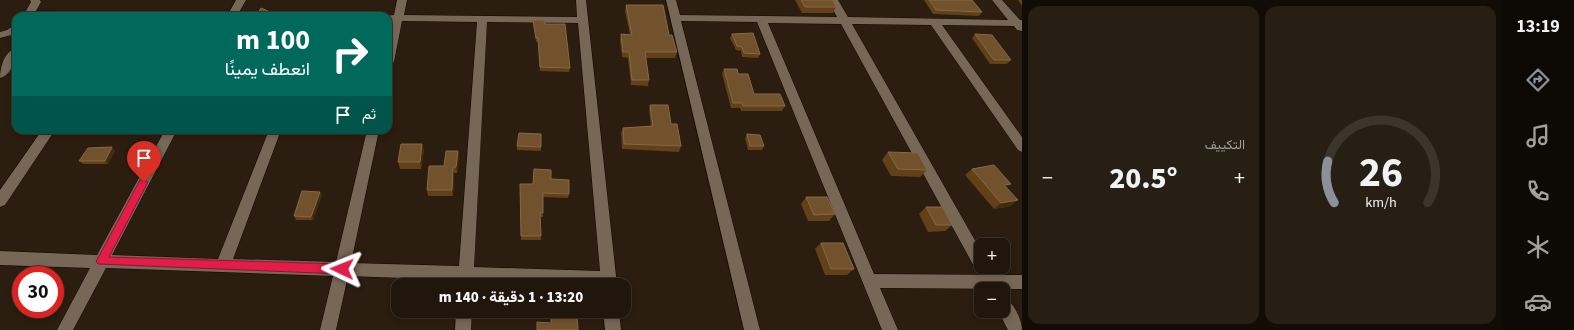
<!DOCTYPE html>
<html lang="ar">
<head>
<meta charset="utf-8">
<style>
  body { margin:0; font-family:"Source Sans 3",Vazirmatn,sans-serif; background:#281f14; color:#f1f3f6; direction:rtl; height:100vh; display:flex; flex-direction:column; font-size:15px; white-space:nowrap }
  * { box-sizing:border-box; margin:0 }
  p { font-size:13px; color:#a29f9d }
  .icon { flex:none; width:22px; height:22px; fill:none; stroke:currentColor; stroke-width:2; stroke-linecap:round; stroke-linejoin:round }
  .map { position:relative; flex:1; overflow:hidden; direction:ltr }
  .side { display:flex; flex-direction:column; gap:6px; padding:6px; background:#120c06; width:480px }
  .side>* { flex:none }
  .banner { position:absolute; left:12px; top:12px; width:380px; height:122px; border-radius:12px; box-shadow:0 2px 6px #0003,0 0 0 1px #3d352c; direction:rtl; background:#00695c; color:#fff; overflow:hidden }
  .buttons { position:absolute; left:974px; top:238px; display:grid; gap:8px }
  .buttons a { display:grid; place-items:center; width:36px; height:36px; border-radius:8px; background:#20160b; box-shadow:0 2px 6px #0003,0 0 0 1px #3d352c; font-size:20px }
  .speed { position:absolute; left:12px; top:266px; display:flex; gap:8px; font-size:20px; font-weight:700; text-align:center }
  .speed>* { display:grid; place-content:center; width:52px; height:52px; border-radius:50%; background:#20160b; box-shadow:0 2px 6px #0003,0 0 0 1px #3d352c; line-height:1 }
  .speed .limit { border:6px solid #d22; background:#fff; color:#111 }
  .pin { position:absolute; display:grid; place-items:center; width:34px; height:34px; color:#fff; margin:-41px -17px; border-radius:50% 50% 50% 0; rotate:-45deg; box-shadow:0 0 4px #0007 }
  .pin .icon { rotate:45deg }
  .me { position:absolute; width:44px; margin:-22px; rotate:272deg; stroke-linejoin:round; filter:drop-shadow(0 0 3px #0008) }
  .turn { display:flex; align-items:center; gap:14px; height:84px; padding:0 16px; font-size:18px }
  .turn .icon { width:52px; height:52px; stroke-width:2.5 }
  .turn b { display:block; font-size:28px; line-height:34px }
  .then { display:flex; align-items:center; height:38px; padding:0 16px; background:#0003; gap:8px; font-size:15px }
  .big { font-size:30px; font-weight:800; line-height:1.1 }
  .side .card { flex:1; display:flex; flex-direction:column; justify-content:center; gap:6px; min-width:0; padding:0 14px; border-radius:12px; background:#281f14 }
  .side .dial { align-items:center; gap:0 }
  .dial svg { height:104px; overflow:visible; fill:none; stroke:#3d352c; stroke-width:7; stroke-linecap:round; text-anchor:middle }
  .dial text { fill:#f1f3f6; stroke:none }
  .heat { display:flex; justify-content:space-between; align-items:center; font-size:22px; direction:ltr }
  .side .tiles { flex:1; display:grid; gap:6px; grid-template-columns:repeat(2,1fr) }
  .trip { position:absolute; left:391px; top:278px; width:240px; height:40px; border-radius:12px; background:#20160b; box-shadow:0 2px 6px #0003,0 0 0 1px #3d352c; font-weight:800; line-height:40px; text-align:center; direction:rtl }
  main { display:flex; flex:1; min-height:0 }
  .tabs { display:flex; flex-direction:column; width:72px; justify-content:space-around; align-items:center; background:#0d0904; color:#a29f9d }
  .tabs .icon { width:28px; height:28px }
  .tabs .selected { color:#8c9099 }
  .tabs b { font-size:18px; color:#f1f3f6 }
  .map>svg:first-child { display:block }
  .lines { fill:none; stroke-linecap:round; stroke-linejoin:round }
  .street-casing { stroke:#130700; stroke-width:1 }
  .street { fill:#776757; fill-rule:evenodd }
  .wall { fill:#624018 }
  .shaded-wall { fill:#462b0b }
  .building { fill:#72522d; stroke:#856948 }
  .route { fill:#e11d48; stroke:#92132f }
</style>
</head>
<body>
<main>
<nav class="tabs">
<b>13:19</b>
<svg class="icon selected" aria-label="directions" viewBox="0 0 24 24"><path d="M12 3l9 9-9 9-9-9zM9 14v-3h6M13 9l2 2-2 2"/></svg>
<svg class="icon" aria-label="music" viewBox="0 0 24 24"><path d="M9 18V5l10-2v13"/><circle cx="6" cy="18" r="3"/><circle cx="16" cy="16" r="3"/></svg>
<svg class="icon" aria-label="phone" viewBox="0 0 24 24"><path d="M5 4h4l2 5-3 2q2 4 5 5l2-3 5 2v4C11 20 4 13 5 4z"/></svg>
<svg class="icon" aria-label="climate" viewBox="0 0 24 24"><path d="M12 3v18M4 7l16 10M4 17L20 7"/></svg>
<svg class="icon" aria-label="car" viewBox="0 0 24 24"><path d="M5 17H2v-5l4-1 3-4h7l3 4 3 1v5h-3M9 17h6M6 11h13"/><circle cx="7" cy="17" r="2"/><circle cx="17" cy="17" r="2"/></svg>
</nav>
<section class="side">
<div class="tiles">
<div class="card dial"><svg viewBox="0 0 100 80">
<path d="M14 69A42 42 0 1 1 86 69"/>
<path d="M14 69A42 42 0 0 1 9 37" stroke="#8c9099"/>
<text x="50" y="56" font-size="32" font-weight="700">26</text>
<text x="50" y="72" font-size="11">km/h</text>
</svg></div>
<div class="card"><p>التكييف</p>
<div class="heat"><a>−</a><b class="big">20.5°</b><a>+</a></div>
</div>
</div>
</section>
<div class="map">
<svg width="1022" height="330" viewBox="0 0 1022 330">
  <rect width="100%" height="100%" fill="#2b1d0f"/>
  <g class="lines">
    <defs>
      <g id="street">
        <path d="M30,0H40L41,2L36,11L178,13L183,16H23L31,2Z"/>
        <path d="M236,0H246L237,16H227Z"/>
        <path d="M397,0H407L404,15L577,17L576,0H586L617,285L473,280V285H457L458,280L348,276L336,330H320L333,276L106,268L73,330H57L90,268L0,265V251L97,255L165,130H177L112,255L218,259L269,130H281L233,259L336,262L367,130H379L351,263L459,266L477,22L402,21L394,62L388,66V38L392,21H388V16H384L394,15ZM487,22L578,23L600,271L474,267Z"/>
        <path d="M666,0H676L680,15L837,17L828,0H838L848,17L1008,20L992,0H1002L1020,20H1022V31L1017,30L1014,26L942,25L1022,137V152L1018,150L931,25L852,24L981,251V267H987L986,270L981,272L976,270L841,24L768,23L874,274L1022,275V289L880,288L898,330H882L757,22L681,21L760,330H744Z"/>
        <path d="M16,24L15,34L0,38V32L7,30Z"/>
        <path d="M16,48C16,59 12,75 0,78C0,67 4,52 16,48Z"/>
        <path d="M42,130H55L5,205L0,207V190Z"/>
        <path d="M1003,297C1013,301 1022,319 1022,330H1008L998,311H1003Z"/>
        <path d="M456,311H472L471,330H455Z"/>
        <path d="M603,311H619L621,330H605Z"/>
      </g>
    </defs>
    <!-- street casing -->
    <use href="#street" class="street-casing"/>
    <!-- street -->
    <use href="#street" class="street"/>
  </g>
  <!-- wall -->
  <g class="wall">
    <path d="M795,0H833L836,7L833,13H802Z"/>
    <path d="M924,0H972L982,12L979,16L933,14Z"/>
    <path d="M1018,0H1022V6Z"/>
    <path d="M626,5L669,35L677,52L675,58H646L649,80L648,86L631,85L628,58L622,57L620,40L621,34L630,35L625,11Z"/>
    <path d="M533,20L545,24L570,68L569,72L540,71L538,42H536L533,24Z"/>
    <path d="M732,34L760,54L758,58L742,57L741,51L736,50L730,38Z"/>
    <path d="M975,34L1011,60L1007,64H990L972,38Z"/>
    <path d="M724,69L738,74L754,94L785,106L782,111H741L740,108H731L722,74Z"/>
    <path d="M650,105L671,124L681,146L679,152L622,149L621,133L623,128L651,126L649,110Z"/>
    <path d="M541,134V151L517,150V146Z"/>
    <path d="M747,134L764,146L762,150H748L745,138Z"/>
    <path d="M422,144L424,151L421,169H400L398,162Z"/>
    <path d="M112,147L115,151L108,164H83L79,161Z"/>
    <path d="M888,152L927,170L920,177L891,176L882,160Z"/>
    <path d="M459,158L457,173H454L453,196H428L427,190L444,166Z"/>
    <path d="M972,169L1011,184L1007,187L1011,206L994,209L965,175Z"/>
    <path d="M551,179L569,194L568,198L543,197V217H540L541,240H521L520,184H533Z"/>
    <path d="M322,195L313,220H296L294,216Z"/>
    <path d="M806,197L835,214L829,221H808L801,204Z"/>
    <path d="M926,207L952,225L945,231L928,232L919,214Z"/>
    <path d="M821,243L854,269L847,275H825L815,249Z"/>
  </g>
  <!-- shaded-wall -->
  <g class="shaded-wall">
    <path d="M422,144L424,151L421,169L420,162Z"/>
    <path d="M112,147L115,151L108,164L105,161Z"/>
    <path d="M458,151L459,158L457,173L456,167Z"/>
    <path d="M453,167L454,173L453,196L452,190Z"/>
    <path d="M1011,184L1004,190V185Z"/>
    <path d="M320,192L322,195L313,220L311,217Z"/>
    <path d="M1018,200L1011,206L994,209L1001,203Z"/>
  </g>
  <!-- building -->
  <g class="building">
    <path d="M801,0H833L836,7H805Z"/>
    <path d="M929,0H972L982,12L936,10Z"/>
    <path d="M626,5H663L669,35H672L677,52H645L649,80H632L629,52H623L621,34L632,35Z"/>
    <path d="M261,8L270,12L268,16H256Z"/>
    <path d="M533,20H545V24H565L570,68L540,67L538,38H536Z"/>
    <path d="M753,33L760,54L744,53L742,47L737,46L732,34Z"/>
    <path d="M975,34L992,35L1011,60H994Z"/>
    <path d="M724,69H737L738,74H748L754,94H780L785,106H743L742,103H733Z"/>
    <path d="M650,105H668L671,124H677L681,146L624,144L623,128L653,126Z"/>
    <path d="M519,133L541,134V147L517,146Z"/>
    <path d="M747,134L760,135L764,146H750Z"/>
    <path d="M401,144H422L420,162H398Z"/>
    <path d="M112,147L105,161H79L88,148Z"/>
    <path d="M446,151H458L456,167H453L452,190H427L429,166H444Z"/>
    <path d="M888,152L918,153L927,170L898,169Z"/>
    <path d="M994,165L1011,184L1004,185L1018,200L1001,203L972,169Z"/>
    <path d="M534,169L551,170V179L569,180V194L543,193V213L540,212L541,236H521L520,184H533Z"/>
    <path d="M302,191L320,192L311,217L294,216Z"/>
    <path d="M806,197H827L835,214L814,215Z"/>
    <path d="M926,207H943L952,225H936Z"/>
    <path d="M821,243H843L854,269H831Z"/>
    <path d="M551,313L577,314L578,330H537V322L551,323Z"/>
  </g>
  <!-- route -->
  <path class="route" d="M144,179L148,182L109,257L342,264L346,266L347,269L346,272L342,274L98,264L96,261L98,258L140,180Z"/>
</svg>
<div class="buttons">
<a>+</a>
<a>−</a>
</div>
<div class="speed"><div class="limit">30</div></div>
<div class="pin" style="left:144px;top:182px;background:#d93025"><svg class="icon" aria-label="arrive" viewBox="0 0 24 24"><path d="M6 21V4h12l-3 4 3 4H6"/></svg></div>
<svg class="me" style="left:342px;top:269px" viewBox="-20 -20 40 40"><path d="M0-17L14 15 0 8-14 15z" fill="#e11d48" stroke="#fff" stroke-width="4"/></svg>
<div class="trip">13:20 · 1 دقيقة · 140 m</div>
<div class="banner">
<div class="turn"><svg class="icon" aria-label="right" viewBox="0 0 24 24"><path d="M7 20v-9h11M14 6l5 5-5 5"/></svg><div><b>100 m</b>انعطف يمينًا</div></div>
<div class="then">ثم<svg class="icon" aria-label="arrive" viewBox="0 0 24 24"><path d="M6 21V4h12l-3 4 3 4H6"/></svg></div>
</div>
</div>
</main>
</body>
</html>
